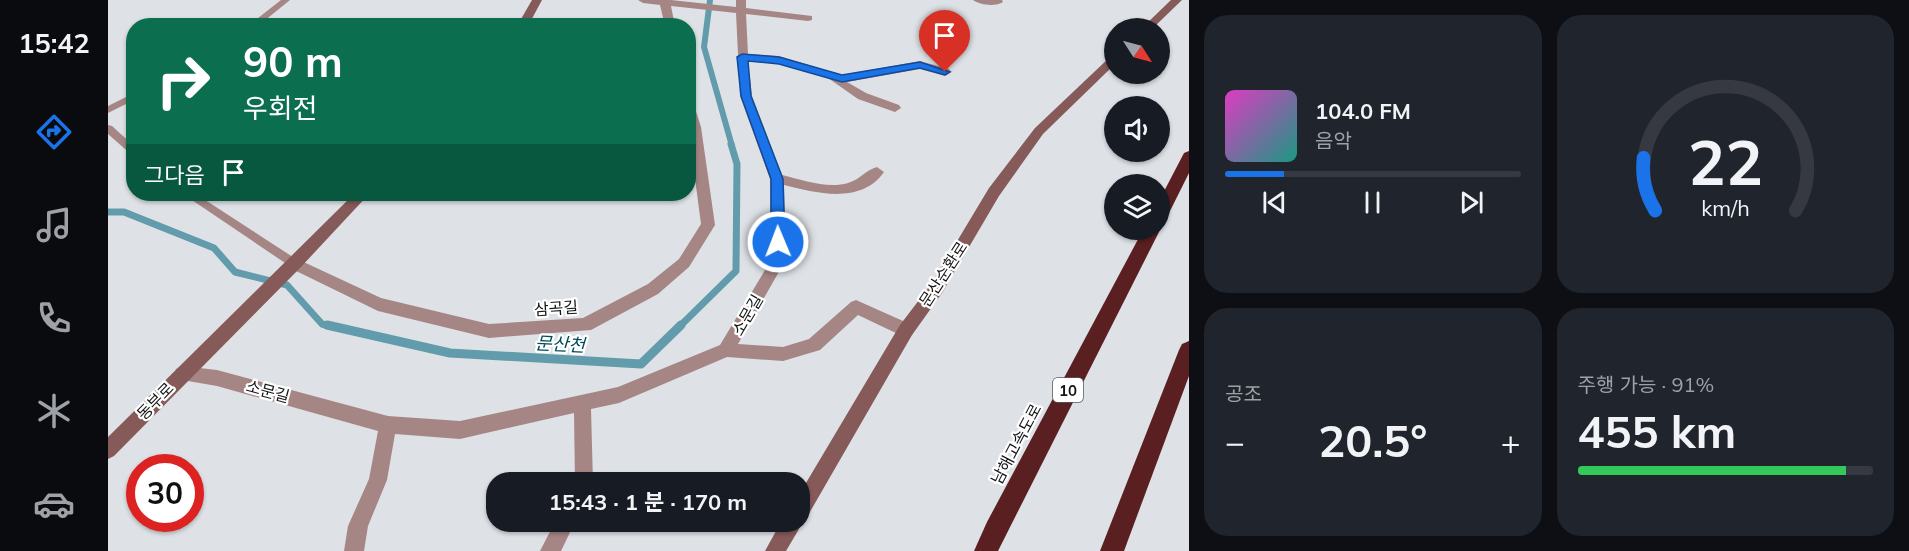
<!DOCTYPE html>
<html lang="ko">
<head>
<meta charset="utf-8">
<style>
  body { margin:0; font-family:Mulish,"Noto Sans KR",sans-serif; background:#20242c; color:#f1f3f6; height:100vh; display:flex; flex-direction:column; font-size:22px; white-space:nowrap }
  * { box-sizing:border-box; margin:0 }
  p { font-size:20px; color:#9ea1a6 }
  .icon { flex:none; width:33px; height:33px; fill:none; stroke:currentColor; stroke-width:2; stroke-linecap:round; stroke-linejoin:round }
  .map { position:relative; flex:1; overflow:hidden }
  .panel { display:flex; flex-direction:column; gap:15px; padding:15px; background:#0d0f14; width:720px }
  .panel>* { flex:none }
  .hud { position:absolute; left:18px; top:18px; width:570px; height:183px; border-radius:24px; box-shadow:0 2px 4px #0004; background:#0b6e4f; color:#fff; overflow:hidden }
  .needle { width:39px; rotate:126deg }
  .tools { position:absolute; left:996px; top:18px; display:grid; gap:12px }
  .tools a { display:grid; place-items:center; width:66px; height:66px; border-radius:50%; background:#171b24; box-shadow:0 2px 4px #0004; font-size:30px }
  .speed { position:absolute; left:18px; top:454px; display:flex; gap:12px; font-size:30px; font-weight:700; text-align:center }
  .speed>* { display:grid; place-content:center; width:78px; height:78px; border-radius:50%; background:#171b24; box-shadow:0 2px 4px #0004; line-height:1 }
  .speed .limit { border:9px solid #d22; background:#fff; color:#111 }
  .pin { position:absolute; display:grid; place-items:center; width:51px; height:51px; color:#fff; margin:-62px -26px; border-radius:50% 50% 50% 0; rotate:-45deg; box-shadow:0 0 6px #0007 }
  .pin .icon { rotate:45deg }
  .me { position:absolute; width:66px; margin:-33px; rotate:359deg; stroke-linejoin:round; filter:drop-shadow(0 0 4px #0008) }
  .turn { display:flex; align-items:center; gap:21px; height:126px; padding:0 18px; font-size:27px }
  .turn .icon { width:78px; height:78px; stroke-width:2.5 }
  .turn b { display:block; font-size:42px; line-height:51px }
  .then { display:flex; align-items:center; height:57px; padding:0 18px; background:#0003; gap:12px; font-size:22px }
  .big { font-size:45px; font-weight:700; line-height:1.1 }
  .panel .card { flex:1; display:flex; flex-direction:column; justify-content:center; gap:9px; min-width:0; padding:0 21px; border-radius:24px; background:#20242c }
  .panel .dial { align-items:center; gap:0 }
  .dial svg { height:156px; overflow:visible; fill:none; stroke:#363941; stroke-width:7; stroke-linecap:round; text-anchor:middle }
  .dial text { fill:#f1f3f6; stroke:none }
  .song { display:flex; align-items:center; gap:18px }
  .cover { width:72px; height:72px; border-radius:9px; background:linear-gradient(135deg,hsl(310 70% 55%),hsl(170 70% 35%)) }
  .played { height:6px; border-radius:3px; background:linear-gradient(90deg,#1a73e8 20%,#363941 20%) }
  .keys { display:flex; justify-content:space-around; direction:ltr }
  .heat { display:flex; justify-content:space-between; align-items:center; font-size:33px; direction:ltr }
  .charge { height:9px; border-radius:4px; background:linear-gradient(90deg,#34c759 91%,#363941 0) }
  .panel .tiles { flex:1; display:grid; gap:15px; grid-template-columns:repeat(2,1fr) }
  .trip { position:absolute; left:378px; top:472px; width:324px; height:60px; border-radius:24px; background:#171b24; box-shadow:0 2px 4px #0004; font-weight:700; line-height:60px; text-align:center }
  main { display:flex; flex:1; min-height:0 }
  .tab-bar { display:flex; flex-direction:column; width:108px; justify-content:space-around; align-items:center; background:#090b0e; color:#9ea1a6 }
  .tab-bar .icon { width:42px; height:42px }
  .tab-bar .current { color:#1a73e8 }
  .tab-bar b { font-size:27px; color:#f1f3f6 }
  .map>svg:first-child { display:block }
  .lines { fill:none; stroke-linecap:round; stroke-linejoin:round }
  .stream-far2 { stroke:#629cac; stroke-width:6 }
  .stream-far1 { stroke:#629cac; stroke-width:7 }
  .stream { stroke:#629cac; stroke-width:9 }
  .service { fill:#a68685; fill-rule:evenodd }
  .minor { fill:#a68685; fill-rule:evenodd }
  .secondary { fill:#865a59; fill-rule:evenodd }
  .motorway { fill:#5a1f21; fill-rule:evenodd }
  .route { fill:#1a73e8; stroke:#114b97; stroke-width:1.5 }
  .labels { text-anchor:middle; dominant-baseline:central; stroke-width:4.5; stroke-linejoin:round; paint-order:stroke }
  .shield { fill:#fff; stroke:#5a5a5c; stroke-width:1.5 }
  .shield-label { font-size:15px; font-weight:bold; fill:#131416 }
  .street-label { font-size:16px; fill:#131416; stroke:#fff }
  .water-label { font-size:18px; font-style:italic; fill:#004c5c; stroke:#fff }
</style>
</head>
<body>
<main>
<nav class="tab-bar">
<b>15:42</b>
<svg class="icon current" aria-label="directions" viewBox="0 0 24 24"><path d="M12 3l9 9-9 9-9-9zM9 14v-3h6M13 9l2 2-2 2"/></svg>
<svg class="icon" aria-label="music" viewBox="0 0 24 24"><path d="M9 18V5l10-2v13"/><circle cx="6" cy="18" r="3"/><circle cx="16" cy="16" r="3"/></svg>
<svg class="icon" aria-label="phone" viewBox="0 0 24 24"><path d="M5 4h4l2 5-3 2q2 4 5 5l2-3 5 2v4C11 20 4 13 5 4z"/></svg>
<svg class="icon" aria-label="climate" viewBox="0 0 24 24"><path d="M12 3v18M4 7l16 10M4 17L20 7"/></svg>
<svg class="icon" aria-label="car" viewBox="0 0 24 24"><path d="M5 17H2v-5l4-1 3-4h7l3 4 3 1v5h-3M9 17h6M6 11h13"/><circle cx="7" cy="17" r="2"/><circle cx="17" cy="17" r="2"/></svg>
</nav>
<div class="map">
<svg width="1081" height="551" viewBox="0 0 1081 551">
  <rect width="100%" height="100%" fill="#dee2e6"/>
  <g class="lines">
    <!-- stream-far2 -->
    <path class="stream-far2" d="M602,0L596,47L624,146"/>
    <!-- stream-far1 -->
    <g class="stream-far1">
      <path d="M0,212H16L106,248L127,272L179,285L214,324L225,327"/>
      <path d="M571,327L628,271L629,164L623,144"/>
    </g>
    <!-- stream -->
    <path class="stream" d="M219,325L342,353L533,364L573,325"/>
    <!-- service -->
    <g class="service">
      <path d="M173,0H182L150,26H140Z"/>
      <path d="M26,93V100L0,113V106Z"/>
      <path d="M0,125L4,126L26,146V157L0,134Z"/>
      <path d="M75,194H88L191,261L193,264L191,267H183Z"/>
    </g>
    <!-- minor -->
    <g class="minor">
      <path d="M530,0H563L628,7V0H638V8L704,16V20L700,21L638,14L640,54L671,56L734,75L812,61L841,69L843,72L837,76L812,69L739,82L758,93L791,105L793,108L787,112L750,99L720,78L670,63L640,61L644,96L674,175C695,180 719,189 740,183C751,180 758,170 769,167L776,172C753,205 708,193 676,185L677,261L630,344L675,347L701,339L743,302L748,300L804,325L806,330L804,335L798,337L792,335L750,315L712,350L675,361L619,357L511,403L483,409L485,483H467L466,413L352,439L287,434L279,480L260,526L256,551H236L240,526L261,479L270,431L109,386L68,379L66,374L68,369L74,366L109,370L280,416L352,421L510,387L612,345L663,260L662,179L632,96L628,13L563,6L567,26H557L552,5L535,3Z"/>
      <path d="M865,0H894L895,2C888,7 871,5 865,0Z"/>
      <path d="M580,101L586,105L593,127L607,225L581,267L550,294L483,330L381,338L270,311L182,268L180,264L182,260L187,258L273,298L381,324L475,318L540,284L571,259L593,224L580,126Z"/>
      <path d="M447,522H467L453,551H432Z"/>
    </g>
    <!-- secondary -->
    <g class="secondary">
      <path d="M424,0H434L420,26H409Z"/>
      <path d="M1063,0H1074L1045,28H1034Z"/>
      <path d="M1006,56V65L935,134L891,196L834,293L804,335L699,517L693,519L691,529L678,551H657L673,522H692V493L792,325L824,283L881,188L927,128L1002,57Z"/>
      <path d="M246,194H261L192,268L6,456L0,459V437Z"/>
    </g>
    <!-- motorway -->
    <g class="motorway">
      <path d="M1081,151V173L1058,219L1052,220V199L1076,153Z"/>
      <path d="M1035,230H1052L890,551H866L879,522Z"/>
      <path d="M1081,341V376L1016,551H992L1071,350L1074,344Z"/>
    </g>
  </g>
  <!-- route -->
  <path class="route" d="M634,54L671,57L734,75L812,62L842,72L837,75L812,68L734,82L671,64L640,61L643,96L675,179L677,242L670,248L663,242V179L633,96L629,57Z"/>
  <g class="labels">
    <!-- shield labels -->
    <rect class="shield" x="945" y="378" width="30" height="24" rx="4.5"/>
    <g class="shield-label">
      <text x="960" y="390">10</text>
    </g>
    <!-- street labels -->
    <g class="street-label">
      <text transform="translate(835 274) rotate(-57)">문산순환로</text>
      <text transform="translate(448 308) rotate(-4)">삼곡길</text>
      <text transform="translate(639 315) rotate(-60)">소문길</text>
      <text transform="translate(160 391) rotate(15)">소문길</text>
      <text transform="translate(47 401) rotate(-46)">동부로</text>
      <text transform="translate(908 444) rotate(-62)">남해고속도로</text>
    </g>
    <!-- water labels -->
    <g class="water-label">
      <text transform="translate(452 344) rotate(3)">문산천</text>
    </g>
  </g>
</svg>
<div class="tools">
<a><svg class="needle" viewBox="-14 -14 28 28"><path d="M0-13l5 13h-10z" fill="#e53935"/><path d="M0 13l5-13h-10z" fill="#9ea1a6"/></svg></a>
<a><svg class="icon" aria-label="sound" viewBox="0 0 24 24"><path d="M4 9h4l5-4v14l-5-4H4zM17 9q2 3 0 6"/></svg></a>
<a><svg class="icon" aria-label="layers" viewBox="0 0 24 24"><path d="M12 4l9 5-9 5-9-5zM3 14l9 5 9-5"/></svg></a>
</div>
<div class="speed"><div class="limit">30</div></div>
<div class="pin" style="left:837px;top:72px;background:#d93025"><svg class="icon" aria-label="arrive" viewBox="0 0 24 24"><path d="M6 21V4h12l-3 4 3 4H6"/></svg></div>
<svg class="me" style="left:670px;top:242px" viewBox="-20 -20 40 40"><circle r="17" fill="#1a73e8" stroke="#fff" stroke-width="3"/><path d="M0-11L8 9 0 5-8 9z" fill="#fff"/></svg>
<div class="trip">15:43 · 1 분 · 170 m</div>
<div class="hud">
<div class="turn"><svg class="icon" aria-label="right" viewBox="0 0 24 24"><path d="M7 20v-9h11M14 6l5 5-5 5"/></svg><div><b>90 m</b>우회전</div></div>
<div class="then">그다음<svg class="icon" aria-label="arrive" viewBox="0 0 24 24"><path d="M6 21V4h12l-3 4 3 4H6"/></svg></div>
</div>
</div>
<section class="panel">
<div class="tiles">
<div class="card">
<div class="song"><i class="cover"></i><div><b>104.0 FM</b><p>음악</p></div></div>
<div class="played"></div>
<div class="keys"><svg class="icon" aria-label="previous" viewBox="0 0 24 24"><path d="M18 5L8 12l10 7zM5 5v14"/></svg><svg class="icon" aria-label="pause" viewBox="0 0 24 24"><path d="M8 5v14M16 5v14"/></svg><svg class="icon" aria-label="next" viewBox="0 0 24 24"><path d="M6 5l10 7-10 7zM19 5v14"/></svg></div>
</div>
<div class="card dial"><svg viewBox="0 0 100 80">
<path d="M14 69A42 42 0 1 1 86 69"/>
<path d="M14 69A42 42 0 0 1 8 42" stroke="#1a73e8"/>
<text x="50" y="56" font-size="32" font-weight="700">22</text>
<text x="50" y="72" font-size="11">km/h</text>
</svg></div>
<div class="card"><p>공조</p>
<div class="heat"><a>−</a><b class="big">20.5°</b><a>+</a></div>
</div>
<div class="card"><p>주행 가능 · 91%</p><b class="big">455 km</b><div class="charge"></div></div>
</div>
</section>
</main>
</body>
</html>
